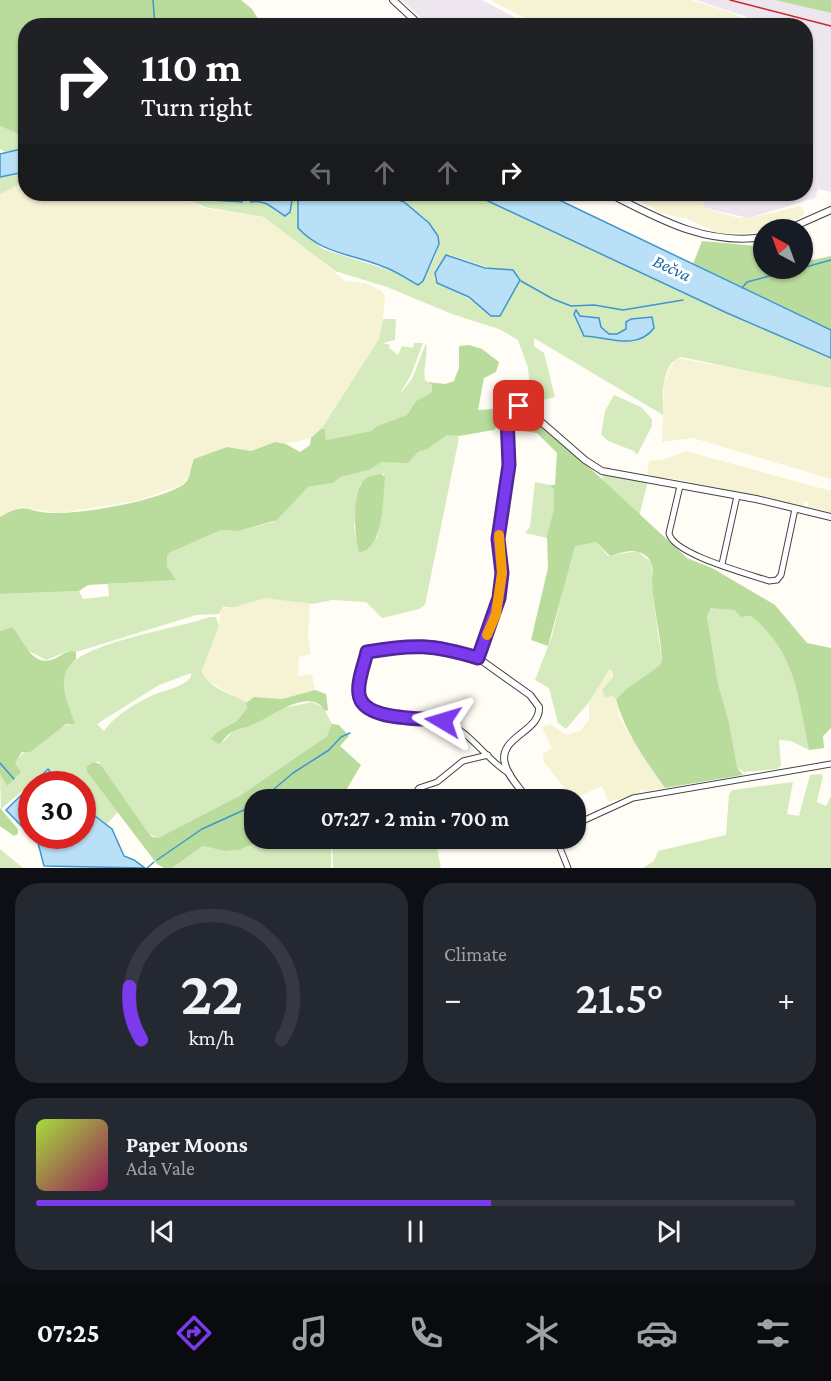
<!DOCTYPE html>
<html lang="en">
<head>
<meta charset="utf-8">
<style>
  body { margin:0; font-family:"Crimson Pro",serif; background:#242831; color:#f1f3f6; height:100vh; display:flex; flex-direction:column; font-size:22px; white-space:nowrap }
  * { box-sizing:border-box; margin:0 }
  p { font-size:20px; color:#9ea1a6 }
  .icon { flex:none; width:33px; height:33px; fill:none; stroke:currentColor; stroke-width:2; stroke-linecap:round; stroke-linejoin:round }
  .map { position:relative; height:868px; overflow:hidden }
  .drawer { display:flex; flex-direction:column; gap:15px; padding:15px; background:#0d0f14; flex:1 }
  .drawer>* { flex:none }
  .guide { position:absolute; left:18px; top:18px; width:795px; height:183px; border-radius:24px; box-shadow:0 2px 4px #0004; background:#202124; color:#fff; overflow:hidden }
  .needle { width:39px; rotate:319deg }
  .controls { position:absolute; left:753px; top:219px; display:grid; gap:12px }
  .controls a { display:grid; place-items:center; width:60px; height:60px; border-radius:50%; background:#171b24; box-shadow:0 2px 4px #0004; font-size:30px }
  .speed { position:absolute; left:18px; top:771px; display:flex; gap:12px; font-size:30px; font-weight:700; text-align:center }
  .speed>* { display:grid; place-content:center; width:78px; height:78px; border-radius:50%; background:#171b24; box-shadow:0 2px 4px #0004; line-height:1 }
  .speed .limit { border:9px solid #d22; background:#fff; color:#111 }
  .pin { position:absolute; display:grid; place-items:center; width:51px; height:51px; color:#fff; margin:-26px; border-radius:12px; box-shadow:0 3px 9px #0006 }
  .me { position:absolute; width:66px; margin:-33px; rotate:277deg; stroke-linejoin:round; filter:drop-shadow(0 0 4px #0008) }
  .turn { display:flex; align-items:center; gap:21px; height:126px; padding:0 24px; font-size:27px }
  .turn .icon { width:78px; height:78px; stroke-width:2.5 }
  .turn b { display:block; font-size:42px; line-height:51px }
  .lanes { display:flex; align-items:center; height:57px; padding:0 24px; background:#0003; justify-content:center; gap:30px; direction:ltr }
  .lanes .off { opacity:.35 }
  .big { font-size:45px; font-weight:600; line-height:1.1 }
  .drawer .tile { flex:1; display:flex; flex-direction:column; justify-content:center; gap:9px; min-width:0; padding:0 21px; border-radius:24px; background:#242831 }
  .drawer .dial { align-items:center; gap:0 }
  .dial svg { height:156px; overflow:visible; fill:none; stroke:#363941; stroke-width:7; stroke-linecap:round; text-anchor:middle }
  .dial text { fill:#f1f3f6; stroke:none }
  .song { display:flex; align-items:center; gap:18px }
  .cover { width:72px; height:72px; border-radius:9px; background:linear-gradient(135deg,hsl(80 70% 55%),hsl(330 70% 35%)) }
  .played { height:6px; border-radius:3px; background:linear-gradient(90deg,#7c3aed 60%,#363941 60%) }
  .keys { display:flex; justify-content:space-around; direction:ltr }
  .heat { display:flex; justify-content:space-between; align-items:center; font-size:33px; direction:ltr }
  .drawer .tiles { flex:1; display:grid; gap:15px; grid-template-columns:1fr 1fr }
  .tile:last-child { grid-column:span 2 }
  .trip { position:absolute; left:244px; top:789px; width:342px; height:60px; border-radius:24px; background:#171b24; box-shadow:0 2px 4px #0004; font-weight:600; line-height:60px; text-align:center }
  .tab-bar { display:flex; height:96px; justify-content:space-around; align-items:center; background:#090b0e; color:#9ea1a6 }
  .tab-bar .icon { width:42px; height:42px }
  .tab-bar .current { color:#7c3aed }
  .tab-bar b { font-size:27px; color:#f1f3f6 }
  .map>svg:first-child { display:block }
  .industrial { fill:#eee6ef }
  .farmland { fill:#f6f3d4 }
  .green { fill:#d5ebbd; fill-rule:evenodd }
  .forest { fill:#b9dc9c }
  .water { fill:#b9e0f7; stroke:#3f96cf; stroke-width:1.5 }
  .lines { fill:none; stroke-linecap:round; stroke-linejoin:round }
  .stream { stroke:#3f96cf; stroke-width:1.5 }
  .minor-casing { stroke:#444; stroke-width:7 }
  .tertiary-casing { stroke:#444; stroke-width:8 }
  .minor { stroke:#fff; stroke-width:5 }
  .tertiary { stroke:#fff; stroke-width:6 }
  .rail { stroke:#c4262e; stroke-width:1.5 }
  .route-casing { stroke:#51269a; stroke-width:15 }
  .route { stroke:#7c3aed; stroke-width:10 }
  .slow { stroke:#f59e0b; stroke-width:10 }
  .labels { text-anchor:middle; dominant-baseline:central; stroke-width:6; stroke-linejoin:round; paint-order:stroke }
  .water-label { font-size:18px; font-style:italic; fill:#1768a6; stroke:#fff }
</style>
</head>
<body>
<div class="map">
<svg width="831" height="868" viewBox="0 0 831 868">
  <rect width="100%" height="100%" fill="#fffdf5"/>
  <!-- industrial -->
  <g class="industrial">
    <path d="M401,0H482L529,25H429Z"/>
    <path d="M696,0H775L831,13V192L818,189L815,198L749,218L703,208L706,194H806V26L745,25L747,17Z"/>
  </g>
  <!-- farmland -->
  <g class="farmland">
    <path d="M491,0H691L735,14L742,18L744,24L537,25Z"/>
    <path d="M25,182L26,194H175L204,208L264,217L282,228L345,281L366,283L382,291L385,297L381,336L322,428L311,438L284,444L275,442L251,451L228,447L198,458L192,462L189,476L182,485L136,501L60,513L20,507L0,517V194Z"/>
    <path d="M625,194H704L703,208L739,218L759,216L800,206L804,211V215L787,224L754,233H717L688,219L664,214Z"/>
    <path d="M677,358L806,381L831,388V479L693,438L662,442L664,383L669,369Z"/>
    <path d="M686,451L831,491V513L808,507L809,502L805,501L803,506L675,479L654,477L647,473L649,461L662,460Z"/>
    <path d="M265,598L310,603L308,636L311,654L299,657L298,676L312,674L315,690L282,699L254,697L246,703L206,680L202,670L219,626L221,609Z"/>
    <path d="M612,670V680L602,690L616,699L620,718L627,731L665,788L644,792L643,789L640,790V793L609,802L602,786L573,799L544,762L543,754L552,748L542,727L550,724L566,735L580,731L589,720V702L607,672Z"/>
  </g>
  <!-- green -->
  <g class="green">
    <path d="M0,126L25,137V148L5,152L0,149Z"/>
    <path d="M25,172V182L0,194V177Z"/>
    <path d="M175,194H192L237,203L242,202L244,194H249L250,199L272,206L281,214L290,212L293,194H298V228L323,249L423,281C428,270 439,254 438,242C437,218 400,201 381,194H473L727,313L831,358V388L681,357C660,364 663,398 663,415L534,338V346L544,353L555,397L531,402L528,368L518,340L499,329L452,314L387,287L335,271L264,217L205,207ZM450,255L490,268L482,309C468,294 449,292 434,279L443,258Z"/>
    <path d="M383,319H396L395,340L383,343L390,345L389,348L398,355L402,346L413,348L414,343H423L411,375L399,395L412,379L426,343C428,356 423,367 425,380L432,386V392L416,401L407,415L377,426L371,431L326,440L325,430L322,428L379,339Z"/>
    <path d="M614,395L641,407L652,419V426L637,455L634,451L608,441L601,434L605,411Z"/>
    <path d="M455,434L459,438L425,605L419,609L382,618L366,602L332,600L313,604L265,598L235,607H223L219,614L196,615L76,652L68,651L46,660L25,649L12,627L0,631V594L79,591L83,599L109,596L108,584L175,580L167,566V557L169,553L221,530L239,531L273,522L308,487L333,483L341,477L369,470L382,462H402L447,435ZM384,474L377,537L358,549L354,527L360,485L363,481Z"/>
    <path d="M603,473L648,481L639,517L602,482Z"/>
    <path d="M535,482L550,485C563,498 549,523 547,538L525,533L530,527Z"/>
    <path d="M596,542L608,556L637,551L651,562L654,605L662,661L659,666L626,689L616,699L612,696L605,698L602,690L613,677L612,670H609L589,702L566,729L558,723L549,688L535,680L552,636L573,548L578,544Z"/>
    <path d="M715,607L734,610L741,617L751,616C797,654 797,696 809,750L791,741L779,740L781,766L777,769L744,772L737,767L729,722L718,684L707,616L708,610Z"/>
    <path d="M209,617H216L219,626L202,670C205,687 232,694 246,702L247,708L237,721L217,732L211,739L223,742L233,731L252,726L279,709L312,702L323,707L332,724L331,733L241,795L158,838C143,836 112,783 102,769L100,762H94L87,772L118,812L107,824L83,807L82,784H60L48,769L1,809L0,774L7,786L19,768L14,764C23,749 57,724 74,724C70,710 59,689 64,674C74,642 180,629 209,617ZM191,673V677C182,687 170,689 158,693C140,700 115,715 104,731L97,724L159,685Z"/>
    <path d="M821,774L823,776L817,802L826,806L831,796V868H643L654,861L658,851L726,835L729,795L732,790L793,782L787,814L799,816L810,775Z"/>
    <path d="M266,839H308L297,846L312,839H331V868H172L203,846L224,851L239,850Z"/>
    <path d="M332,839H435L441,868H333Z"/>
    <path d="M0,849L23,868H0Z"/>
  </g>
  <!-- forest -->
  <g class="forest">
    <path d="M0,0H241L252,9L262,25L26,26L25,137L0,126Z"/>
    <path d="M775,0H831V13Z"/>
    <path d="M702,241L757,246L765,271L802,268L803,262L831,256V330L693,264Z"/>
    <path d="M469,345L482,349L499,362L496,372L484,378L478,410L493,409L498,425L494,430L459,436L447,435L427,449L418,452L408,463L382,462L369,470L341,477L333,483L308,487L277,520L239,531L221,530L169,553L167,557V566L176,580L88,585L79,591L0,594V517C29,500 26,513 53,513C82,514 160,501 184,484C191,479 190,467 194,459L227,447L251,451L275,442L286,444L300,452L310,445L311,438L322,428L325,430L326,440L371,431L377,426L407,415L416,401L432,392V385L427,382L445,384L454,381L459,368V346Z"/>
    <path d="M523,410L538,420L687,558L712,568L775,605L807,643L831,648V728L823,736L824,748L809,750C797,696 797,654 751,616L741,617L734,610L711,608L707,616L718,684L729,722L737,767L743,775L665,788C645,759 625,733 616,699L626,689L659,666L662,661C661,636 653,608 652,582C652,574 654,566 649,559C638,546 623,552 610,556L596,542L575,546L548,646L531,640L548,568L547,536L554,509V490L550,485H555L557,453L537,433L512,430L513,414Z"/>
    <path d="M381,474L385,477C383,495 384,551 359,552C354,537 352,492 364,480C368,476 376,475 381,474Z"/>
    <path d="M12,627C25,641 32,671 58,657C65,653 68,650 76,652V659C54,677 67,701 75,724H66L30,752H22L15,763L21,772L7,786L0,774V631Z"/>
    <path d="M315,690L326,694L328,710L325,711C312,686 271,716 255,724C248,728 239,728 232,732C226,735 224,741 219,744L211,739L217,732L237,721L247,708L246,703L254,697L282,699Z"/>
    <path d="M332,724L339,725L349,736L340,746L361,765L341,799L255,800V838L266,839L239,850L224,851L203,846L172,868H164L157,864L87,772V766L94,762L100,764L146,830L152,837L158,838L241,795L327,736Z"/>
    <path d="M0,808L18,829V834L14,836L0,826Z"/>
  </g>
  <!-- water -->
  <g class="water">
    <path d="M25,148V172L0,177V154Z"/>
    <path d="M192,194H244L242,202L211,200Z"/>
    <path d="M249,194H293L290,212L285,216C273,209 266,199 251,202Z"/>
    <path d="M298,194H381L404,202L429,223L438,236L439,244L423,281L418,285C407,279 396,271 384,267C353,254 322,254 298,228Z"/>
    <path d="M473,194H544L557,199L831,330V358L727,313Z"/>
    <path d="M446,255L485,268L513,270L520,280L500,316H491L469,297L437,283L435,273Z"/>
    <path d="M576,310L580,316L599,318L601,327L609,334H617L626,329V322L631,319L652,317L654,328C637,351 608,337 584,336L574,314Z"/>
    <path d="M48,769L60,784H32V836H82L83,807L112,829L124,856L134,860L145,868L44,866L38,843L6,810Z"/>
  </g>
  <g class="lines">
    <!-- stream -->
    <g class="stream">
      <path d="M153,0L155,26"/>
      <path d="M802,268L831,260"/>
      <path d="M521,281L553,299L571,306L594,305L623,310L683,300"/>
      <path d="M742,288L747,282L800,268"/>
      <path d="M0,763L14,779"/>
      <path d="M261,800L293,773L329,750L341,737L350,733"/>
      <path d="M157,860L202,829L255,805"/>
      <path d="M147,868L154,862"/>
    </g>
    <defs>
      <g id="minor">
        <path d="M680,486L669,533C672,554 749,574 769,581L777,580L781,575L795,509"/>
        <path d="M722,564L737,496"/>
        <path d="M478,658C433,644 414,644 367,652C364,665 358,681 359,693C362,726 425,713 445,722C472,733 486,760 510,774"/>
        <path d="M416,800L415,794L419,788L437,782L463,761L488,755"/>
        <path d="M576,824L633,798L831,764"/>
        <path d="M556,838L568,868"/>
      </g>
      <g id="tertiary">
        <path d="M393,0L421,26"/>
        <path d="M610,194C659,219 706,246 764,237"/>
        <path d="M786,230L831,210"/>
        <path d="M528,800C521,789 508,777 505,764C497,737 541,732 539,707L530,695L478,658L499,598L502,573L498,539L509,465L507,417L511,409L524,407L585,460L602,471L756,499L831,517"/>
      </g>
    </defs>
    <!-- minor casing -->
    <use href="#minor" class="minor-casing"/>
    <!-- tertiary casing -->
    <use href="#tertiary" class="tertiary-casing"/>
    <!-- minor -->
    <use href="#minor" class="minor"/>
    <!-- tertiary -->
    <use href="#tertiary" class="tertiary"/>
    <!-- rail -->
    <path class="rail" d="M730,0L831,26"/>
  </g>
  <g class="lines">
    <defs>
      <path id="route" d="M443,721C423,717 362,722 359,694C357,682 364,665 367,652C414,644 432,644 478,658L499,598L502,573L498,539L509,465L507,417L511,409L519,406"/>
    </defs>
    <!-- route casing -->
    <use href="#route" class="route-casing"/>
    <!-- route -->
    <use href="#route" class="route"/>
    <!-- slow -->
    <path class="slow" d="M487,635L496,614L502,573L499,535"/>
  </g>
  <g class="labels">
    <!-- water labels -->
    <g class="water-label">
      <text transform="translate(672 268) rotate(25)">Bečva</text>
    </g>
  </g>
</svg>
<div class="controls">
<a><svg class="needle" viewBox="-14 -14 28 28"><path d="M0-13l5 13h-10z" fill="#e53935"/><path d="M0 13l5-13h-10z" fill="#9ea1a6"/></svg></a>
</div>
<div class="speed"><div class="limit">30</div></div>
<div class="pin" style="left:519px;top:406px;background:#d93025"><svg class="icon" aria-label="arrive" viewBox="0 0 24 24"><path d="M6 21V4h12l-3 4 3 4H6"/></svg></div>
<svg class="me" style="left:443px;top:721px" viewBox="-20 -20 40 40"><path d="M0-17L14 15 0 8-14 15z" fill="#7c3aed" stroke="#fff" stroke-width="4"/></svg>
<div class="trip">07:27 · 2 min · 700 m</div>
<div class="guide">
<div class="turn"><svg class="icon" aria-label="right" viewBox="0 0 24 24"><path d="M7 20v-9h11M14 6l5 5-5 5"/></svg><div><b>110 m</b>Turn right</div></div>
<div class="lanes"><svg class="icon off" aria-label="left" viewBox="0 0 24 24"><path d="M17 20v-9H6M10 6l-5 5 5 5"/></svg><svg class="icon off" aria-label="ahead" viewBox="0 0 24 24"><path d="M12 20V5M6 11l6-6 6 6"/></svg><svg class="icon off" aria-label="ahead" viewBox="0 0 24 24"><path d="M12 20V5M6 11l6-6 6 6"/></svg><svg class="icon" aria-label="right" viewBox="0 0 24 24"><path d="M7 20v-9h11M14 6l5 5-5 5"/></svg></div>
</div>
</div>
<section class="drawer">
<div class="tiles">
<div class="tile dial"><svg viewBox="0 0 100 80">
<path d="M14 69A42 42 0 1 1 86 69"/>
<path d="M14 69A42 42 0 0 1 8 42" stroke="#7c3aed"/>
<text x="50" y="56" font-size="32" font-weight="700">22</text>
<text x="50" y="72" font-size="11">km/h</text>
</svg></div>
<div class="tile"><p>Climate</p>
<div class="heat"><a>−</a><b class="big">21.5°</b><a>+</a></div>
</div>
<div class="tile">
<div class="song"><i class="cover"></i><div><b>Paper Moons</b><p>Ada Vale</p></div></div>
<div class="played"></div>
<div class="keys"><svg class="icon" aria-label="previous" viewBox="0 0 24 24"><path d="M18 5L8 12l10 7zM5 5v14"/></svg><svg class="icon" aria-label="pause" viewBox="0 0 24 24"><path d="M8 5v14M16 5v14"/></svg><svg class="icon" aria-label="next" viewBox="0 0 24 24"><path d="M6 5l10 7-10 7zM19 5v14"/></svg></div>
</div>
</div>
</section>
<nav class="tab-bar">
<b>07:25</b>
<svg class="icon current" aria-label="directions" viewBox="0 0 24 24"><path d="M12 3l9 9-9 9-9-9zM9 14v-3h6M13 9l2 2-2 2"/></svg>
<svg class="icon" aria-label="music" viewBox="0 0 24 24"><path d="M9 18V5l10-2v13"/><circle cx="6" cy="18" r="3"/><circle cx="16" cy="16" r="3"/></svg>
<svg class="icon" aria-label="phone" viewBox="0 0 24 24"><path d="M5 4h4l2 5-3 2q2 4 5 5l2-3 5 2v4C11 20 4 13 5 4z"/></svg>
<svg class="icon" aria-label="climate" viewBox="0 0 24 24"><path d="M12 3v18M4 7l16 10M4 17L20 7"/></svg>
<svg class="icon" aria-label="car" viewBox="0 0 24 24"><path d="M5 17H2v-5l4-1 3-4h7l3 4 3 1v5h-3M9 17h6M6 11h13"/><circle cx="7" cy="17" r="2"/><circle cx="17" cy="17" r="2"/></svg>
<svg class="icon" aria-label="filters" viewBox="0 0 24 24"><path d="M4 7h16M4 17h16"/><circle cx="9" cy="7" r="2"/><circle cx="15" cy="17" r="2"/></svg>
</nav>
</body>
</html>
